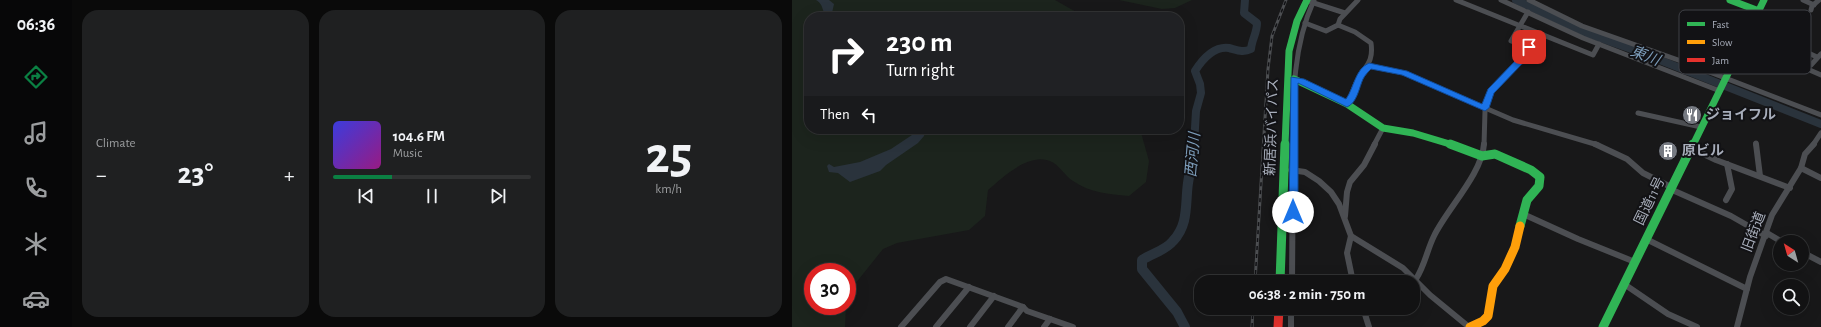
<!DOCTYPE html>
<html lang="en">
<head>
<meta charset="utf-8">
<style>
  body { margin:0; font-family:"Alegreya Sans","Noto Sans JP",sans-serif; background:#1f2021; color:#f1f3f6; height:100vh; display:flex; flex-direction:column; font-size:15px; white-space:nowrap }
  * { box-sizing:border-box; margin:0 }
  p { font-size:13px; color:#9c9ea0 }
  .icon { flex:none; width:22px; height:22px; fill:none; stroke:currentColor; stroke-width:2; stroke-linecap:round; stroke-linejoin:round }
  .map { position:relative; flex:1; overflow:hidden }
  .side { display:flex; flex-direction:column; gap:10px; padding:10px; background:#0a0a0a; width:720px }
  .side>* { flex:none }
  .guide { position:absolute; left:12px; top:12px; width:380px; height:122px; border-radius:16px; box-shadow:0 4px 16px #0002,0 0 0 1px #313233; background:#202124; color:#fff; overflow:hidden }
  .needle { width:26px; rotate:323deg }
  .controls { position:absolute; left:981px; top:235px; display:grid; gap:8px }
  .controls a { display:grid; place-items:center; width:36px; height:36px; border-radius:50%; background:#121213; box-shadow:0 4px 16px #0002,0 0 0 1px #313233; font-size:20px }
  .speed { position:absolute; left:12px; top:263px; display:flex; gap:8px; font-size:20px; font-weight:700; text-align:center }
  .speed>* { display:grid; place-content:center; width:52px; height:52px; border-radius:50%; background:#121213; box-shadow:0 4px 16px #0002,0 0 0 1px #313233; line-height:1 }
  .speed .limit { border:6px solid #d22; background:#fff; color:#111 }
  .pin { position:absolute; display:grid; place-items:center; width:34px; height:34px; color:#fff; margin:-17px; border-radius:8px; box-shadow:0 2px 6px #0006 }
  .me { position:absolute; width:44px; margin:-22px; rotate:0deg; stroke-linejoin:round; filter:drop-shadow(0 0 3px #0008) }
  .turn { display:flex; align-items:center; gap:14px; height:84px; padding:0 16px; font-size:18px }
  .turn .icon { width:52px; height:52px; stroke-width:2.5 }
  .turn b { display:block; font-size:28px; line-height:34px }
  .then { display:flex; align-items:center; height:38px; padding:0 16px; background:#0003; gap:8px; font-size:15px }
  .big { font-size:30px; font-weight:700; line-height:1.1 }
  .side .tile { flex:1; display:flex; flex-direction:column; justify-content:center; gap:6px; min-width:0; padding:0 14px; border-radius:16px; background:#1f2021 }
  .side .dial { align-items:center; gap:0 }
  .dial b { font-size:52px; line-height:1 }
  .song { display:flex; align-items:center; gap:12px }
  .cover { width:48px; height:48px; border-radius:6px; background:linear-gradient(135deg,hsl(240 70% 55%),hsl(310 70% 35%)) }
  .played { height:4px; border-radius:2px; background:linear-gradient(90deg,#0b8043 30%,#313233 30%) }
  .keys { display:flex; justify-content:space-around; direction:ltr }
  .heat { display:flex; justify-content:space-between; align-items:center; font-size:22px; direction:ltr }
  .side .tiles { flex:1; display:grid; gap:10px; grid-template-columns:repeat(3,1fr) }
  .trip { position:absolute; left:402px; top:275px; width:226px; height:40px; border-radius:16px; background:#121213; box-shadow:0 4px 16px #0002,0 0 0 1px #313233; font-weight:700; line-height:40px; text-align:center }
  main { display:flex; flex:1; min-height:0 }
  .dock { display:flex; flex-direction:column; width:72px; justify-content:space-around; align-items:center; background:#070708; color:#9c9ea0 }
  .dock .icon { width:28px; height:28px }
  .dock .selected { color:#0b8043 }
  .dock b { font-size:18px; color:#f1f3f6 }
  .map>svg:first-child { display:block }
  .green { fill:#1c241d }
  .water { fill:#2a333c }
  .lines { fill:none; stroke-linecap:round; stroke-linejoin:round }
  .river-far1 { stroke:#2a333c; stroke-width:8 }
  .river { stroke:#2a333c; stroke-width:10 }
  .street-far1 { stroke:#4c4e52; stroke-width:5 }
  .street { stroke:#4c4e52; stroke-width:6 }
  .fast-far1 { stroke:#30b455; stroke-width:7 }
  .fast { stroke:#30b455; stroke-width:9 }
  .slow { stroke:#ff9f0a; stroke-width:9 }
  .jam { stroke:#e5322d; stroke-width:9 }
  .rail-casing { stroke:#4c4e51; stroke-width:3 }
  .rail { stroke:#121215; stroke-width:1.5; stroke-dasharray:4; stroke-linecap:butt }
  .route { fill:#1a73e8; stroke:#114b97 }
  .labels { text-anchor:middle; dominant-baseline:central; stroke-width:4; stroke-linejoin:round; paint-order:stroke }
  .poi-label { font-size:14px; font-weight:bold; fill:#a8aebb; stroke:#121215; text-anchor:start }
  .street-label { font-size:14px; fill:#a8aebb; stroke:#121215 }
  .water-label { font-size:15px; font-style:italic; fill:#7c9cb9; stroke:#121215 }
  .key { fill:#121215; stroke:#3f4147; stroke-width:1 }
  .key-label { font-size:11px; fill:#a8aebb }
</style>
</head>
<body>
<main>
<nav class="dock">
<b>06:36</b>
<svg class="icon selected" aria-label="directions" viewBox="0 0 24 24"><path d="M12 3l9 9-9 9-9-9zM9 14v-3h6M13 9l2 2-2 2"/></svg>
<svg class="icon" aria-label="music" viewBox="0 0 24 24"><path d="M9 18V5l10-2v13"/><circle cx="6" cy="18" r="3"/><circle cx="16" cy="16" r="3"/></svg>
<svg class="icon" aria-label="phone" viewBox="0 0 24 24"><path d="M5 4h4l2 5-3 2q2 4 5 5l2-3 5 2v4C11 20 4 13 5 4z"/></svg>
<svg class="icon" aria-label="climate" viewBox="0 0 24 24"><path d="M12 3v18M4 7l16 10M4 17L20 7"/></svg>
<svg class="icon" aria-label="car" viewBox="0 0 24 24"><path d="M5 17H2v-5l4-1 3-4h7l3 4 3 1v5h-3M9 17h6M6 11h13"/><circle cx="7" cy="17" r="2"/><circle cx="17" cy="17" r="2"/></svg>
</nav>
<section class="side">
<div class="tiles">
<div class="tile"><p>Climate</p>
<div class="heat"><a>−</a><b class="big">23°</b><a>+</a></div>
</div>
<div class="tile">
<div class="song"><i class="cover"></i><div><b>104.6 FM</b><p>Music</p></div></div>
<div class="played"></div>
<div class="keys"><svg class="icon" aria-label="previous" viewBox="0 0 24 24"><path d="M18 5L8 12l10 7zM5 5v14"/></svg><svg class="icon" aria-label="pause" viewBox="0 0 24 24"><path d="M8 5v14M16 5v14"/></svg><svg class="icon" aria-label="next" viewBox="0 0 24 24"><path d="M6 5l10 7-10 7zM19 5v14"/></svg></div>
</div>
<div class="tile dial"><b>25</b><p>km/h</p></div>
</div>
</section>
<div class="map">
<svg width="1029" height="327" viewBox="0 0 1029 327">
  <rect width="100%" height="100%" fill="#181819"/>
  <!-- green -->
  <g class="green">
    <path d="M0,0H263L293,17H17V129H348L357,161L354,182L337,196C316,194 299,193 281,181C273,176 268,166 260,162C238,151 211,177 196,190L193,216L177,230L105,243L91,249L55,294V272H21V306H54L53,327H0Z"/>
    <path d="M327,0H400L383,8L370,9Z"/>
  </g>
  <!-- water -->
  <g class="water">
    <path d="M24,0H37L42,4L40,13L48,17C24,17 36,7 24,0Z"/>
    <path d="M134,129L132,136L126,143L94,165L88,171L58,182L46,173L37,172L35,166L37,164L42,167L68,162L99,149L120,135L121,130L124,131Z"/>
  </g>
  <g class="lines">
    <!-- river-far1 -->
    <g class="river-far1">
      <path d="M724,0L794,33L845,51L1029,124"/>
      <path d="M402,145L404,111L409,93L408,84L403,71C410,60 422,46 437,48C445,50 451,53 459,49C460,39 465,33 465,23L452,13L453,0"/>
    </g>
    <!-- river -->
    <path class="river" d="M393,327L385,312L350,269V260C360,253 373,251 381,241C397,224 393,204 396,183C398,170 401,158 402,144"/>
    <!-- street-far1 -->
    <g class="street-far1">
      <path d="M664,0L801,55L807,44"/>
      <path d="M709,0L791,38L928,91"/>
      <path d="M737,0L790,26L889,61L1029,115"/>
      <path d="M1011,0L1022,5"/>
      <path d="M519,2L553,13"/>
      <path d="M1019,10L1020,6L1027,0"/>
      <path d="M513,23L534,31L546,25"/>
      <path d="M954,37L978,49L990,58L1029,75"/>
      <path d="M993,54L1001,46L1025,57"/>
      <path d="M1019,65L1029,54"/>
      <path d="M577,66L612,73L721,120L806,145"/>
      <path d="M555,104C559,97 561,90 564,83C572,66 582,64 579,43L563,32L546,25L548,19L566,0"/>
      <path d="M846,113L909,127"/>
      <path d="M964,143V145"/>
      <path d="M501,145C501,95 501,46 522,0"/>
      <path d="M582,145L591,128"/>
      <path d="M692,145L693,111L696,96L727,62L735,58L738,49L737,47L719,41L736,12"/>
      <path d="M1021,145L1029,133"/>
    </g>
    <!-- street -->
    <g class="street">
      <path d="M803,144L835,159L851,173L879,187"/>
      <path d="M964,144L968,176"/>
      <path d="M899,148L924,160L998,188"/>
      <path d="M1009,168L1029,178"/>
      <path d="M499,170L513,172L527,181L539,192L547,204L559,236L611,268L638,295L677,327"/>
      <path d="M878,189L939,216L974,236"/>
      <path d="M934,200L940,189L935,164"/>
      <path d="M731,214L786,239L843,262"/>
      <path d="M553,216L555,192L558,182L572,165L583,144"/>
      <path d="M975,233L990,242"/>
      <path d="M559,236L555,253L561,282"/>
      <path d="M854,239L955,289"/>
      <path d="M1010,252L1029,262"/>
      <path d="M624,279C633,265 635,250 642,236C655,209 690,174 692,144"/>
      <path d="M500,282L501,144"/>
      <path d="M832,284L876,314L905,327"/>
      <path d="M499,308V327"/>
      <path d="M571,308L577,327"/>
      <path d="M109,327L148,282L154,279L231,307L235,311L281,327"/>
      <path d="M144,327L177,287"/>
      <path d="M178,327L202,296"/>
      <path d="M216,327L231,307"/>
      <path d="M252,327L258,319"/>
      <path d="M945,327L958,277L980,215L1009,168L1013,154L1022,144"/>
    </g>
    <!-- fast-far1 -->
    <g class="fast-far1">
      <path d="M938,0L967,11"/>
      <path d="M502,79L555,104L591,128L621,133L661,145"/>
      <path d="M493,145L497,51L505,21L515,0"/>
      <path d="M901,145L972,0"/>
    </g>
    <!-- fast -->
    <g class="fast">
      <path d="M658,144L690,156L703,154L739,170L748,177L747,186L735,200L728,226"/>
      <path d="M488,282L493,144"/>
      <path d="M811,327L901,144"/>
    </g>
    <!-- slow -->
    <path class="slow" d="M678,327L691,321L696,316L701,286L713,269L723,247L728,226"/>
    <!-- jam -->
    <path class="jam" d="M486,327L487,308"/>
    <defs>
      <g id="rail">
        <path d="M463,282L476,69L480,36L494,0"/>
        <path d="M460,327L461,308"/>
      </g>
    </defs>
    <!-- rail casing -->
    <use href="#rail" class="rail-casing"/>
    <!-- rail -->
    <use href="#rail" class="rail"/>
  </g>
  <!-- route -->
  <path class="route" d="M734,45H739L742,49L737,60L730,64L702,93L697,108L693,111L610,75L579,69C576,72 573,75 571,79C567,88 565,103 555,107L506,83V212L505,215H498L497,212L499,77L512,79L554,99C562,88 563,69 577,63L615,71L690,104L696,89L724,60L731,56Z"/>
  <!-- icons -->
  <defs>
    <symbol id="restaurant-disc" viewBox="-11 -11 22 22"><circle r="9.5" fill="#767a82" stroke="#121215"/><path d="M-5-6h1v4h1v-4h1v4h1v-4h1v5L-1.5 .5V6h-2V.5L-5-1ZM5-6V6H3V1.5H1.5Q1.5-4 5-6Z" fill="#fff"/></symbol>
    <symbol id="building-disc" viewBox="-11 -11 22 22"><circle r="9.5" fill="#767a82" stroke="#121215"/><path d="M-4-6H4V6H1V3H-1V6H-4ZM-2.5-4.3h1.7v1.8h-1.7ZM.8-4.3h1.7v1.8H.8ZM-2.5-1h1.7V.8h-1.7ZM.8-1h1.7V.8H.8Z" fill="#fff"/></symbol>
  </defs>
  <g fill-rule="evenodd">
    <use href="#restaurant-disc" x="889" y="104" width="22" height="22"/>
    <use href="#building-disc" x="865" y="140" width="22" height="22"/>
  </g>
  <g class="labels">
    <!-- poi labels -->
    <g class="poi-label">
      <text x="914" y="115">ジョイフル</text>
      <text x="890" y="151">原ビル</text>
    </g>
    <!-- street labels -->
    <g class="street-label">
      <text transform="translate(480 127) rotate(-88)">新居浜バイパス</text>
      <text transform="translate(858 201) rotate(-64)">国道11号</text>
      <text transform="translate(962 232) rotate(-69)">旧街道</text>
    </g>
    <!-- water labels -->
    <g class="water-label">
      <text transform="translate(853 56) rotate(21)">東川</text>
      <text transform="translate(401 155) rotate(-85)">西河川</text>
    </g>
  </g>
  <!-- legend -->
  <rect x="887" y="10" width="132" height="64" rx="6" class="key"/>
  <rect x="895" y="22" width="18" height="4" fill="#30b455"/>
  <rect x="895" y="40" width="18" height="4" fill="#ff9f0a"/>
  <rect x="895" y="58" width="18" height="4" fill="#e5322d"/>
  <g class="key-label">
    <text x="920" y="28">Fast</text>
    <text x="920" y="46">Slow</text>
    <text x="920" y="64">Jam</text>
  </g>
</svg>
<div class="controls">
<a><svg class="needle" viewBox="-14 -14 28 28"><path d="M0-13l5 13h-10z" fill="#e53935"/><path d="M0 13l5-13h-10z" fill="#9c9ea0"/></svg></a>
<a><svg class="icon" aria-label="search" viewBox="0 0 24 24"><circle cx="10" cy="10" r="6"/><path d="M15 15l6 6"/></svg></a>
</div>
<div class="speed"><div class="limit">30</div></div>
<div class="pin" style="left:737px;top:47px;background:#d93025"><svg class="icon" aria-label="arrive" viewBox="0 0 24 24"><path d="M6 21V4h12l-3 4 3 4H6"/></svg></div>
<svg class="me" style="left:501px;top:212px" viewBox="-20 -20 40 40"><circle r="19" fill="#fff"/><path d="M0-13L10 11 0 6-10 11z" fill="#1a73e8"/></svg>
<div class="trip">06:38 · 2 min · 750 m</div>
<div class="guide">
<div class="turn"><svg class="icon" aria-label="right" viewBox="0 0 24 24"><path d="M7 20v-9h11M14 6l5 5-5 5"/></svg><div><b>230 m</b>Turn right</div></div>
<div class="then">Then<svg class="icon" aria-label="left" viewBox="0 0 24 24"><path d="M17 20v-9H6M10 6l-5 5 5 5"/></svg></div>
</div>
</div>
</main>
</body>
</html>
